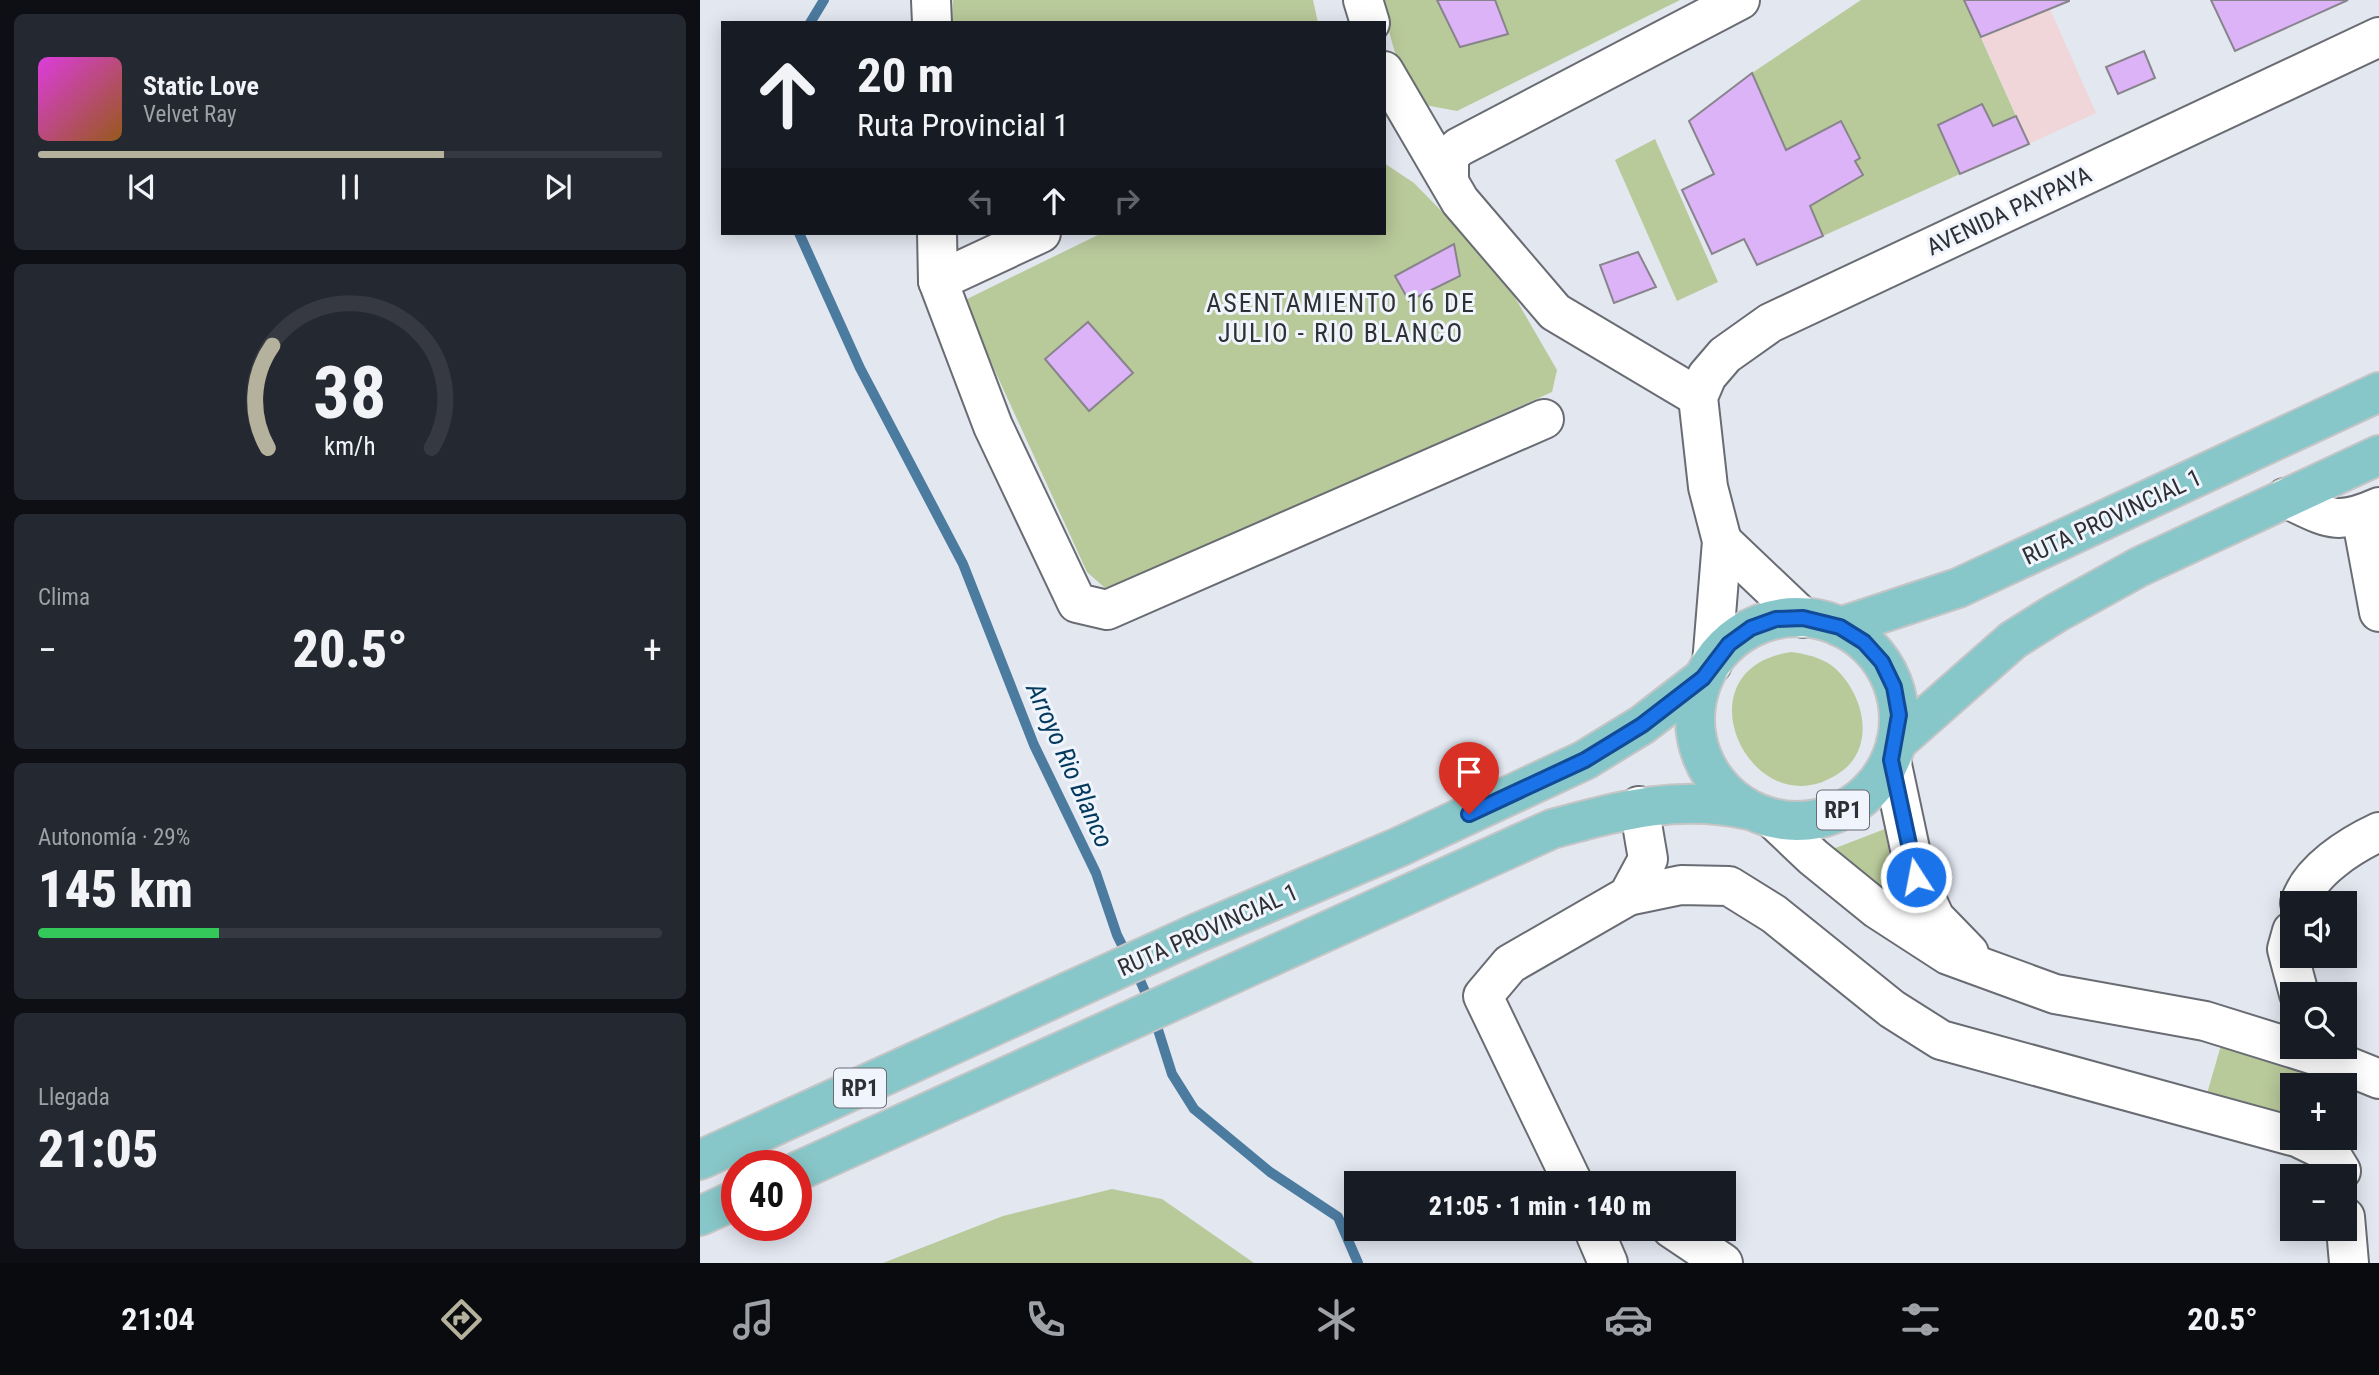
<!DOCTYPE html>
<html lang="es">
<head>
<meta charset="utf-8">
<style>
  body { margin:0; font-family:"Roboto Condensed",sans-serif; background:#242831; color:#f1f3f6; height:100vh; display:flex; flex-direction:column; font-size:26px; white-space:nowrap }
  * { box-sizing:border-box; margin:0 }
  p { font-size:23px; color:#9ea1a6 }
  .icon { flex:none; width:38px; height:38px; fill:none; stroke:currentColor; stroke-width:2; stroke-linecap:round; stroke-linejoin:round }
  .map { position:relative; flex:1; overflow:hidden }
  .sheet { display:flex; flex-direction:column; gap:14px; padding:14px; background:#0d0f14; width:700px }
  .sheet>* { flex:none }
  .banner { position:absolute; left:21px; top:21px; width:665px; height:214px; border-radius:0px; box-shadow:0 4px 18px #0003; background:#171b24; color:#f1f3f6; overflow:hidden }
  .buttons { position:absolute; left:1580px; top:891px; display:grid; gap:14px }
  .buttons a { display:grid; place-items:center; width:77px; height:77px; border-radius:0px; background:#171b24; box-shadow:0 4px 18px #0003; font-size:35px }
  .speed { position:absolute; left:21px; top:1150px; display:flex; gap:14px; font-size:35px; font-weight:700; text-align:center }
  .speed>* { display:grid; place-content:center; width:91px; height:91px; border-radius:50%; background:#171b24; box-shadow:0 4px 18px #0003; line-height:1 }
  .speed .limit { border:10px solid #d22; background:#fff; color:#111 }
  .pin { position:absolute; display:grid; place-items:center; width:60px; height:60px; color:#fff; margin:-72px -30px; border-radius:50% 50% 50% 0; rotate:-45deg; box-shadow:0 0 7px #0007 }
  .pin .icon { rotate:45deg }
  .me { position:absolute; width:77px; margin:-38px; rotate:349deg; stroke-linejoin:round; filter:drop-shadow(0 0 5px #0008) }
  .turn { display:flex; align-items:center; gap:24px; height:147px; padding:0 21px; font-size:32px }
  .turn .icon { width:91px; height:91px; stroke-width:2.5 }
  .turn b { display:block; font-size:49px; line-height:60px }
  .lanes { display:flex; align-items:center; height:66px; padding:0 21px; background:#0003; justify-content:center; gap:35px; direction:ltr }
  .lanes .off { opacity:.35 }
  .big { font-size:52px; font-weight:800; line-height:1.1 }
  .sheet .tile { flex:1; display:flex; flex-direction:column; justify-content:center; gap:10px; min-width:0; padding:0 24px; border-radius:10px; background:#242831 }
  .sheet .dial { align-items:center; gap:0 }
  .dial svg { height:182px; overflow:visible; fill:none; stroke:#363941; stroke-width:7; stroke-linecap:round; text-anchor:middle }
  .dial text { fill:#f1f3f6; stroke:none }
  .song { display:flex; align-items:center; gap:21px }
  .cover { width:84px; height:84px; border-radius:10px; background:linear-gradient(135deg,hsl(300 70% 55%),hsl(30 70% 35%)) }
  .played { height:7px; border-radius:4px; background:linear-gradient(90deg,#b4b19c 65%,#363941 65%) }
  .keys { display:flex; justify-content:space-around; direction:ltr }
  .heat { display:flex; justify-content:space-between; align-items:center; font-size:38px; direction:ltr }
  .charge { height:10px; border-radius:5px; background:linear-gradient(90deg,#34c759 29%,#363941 0) }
  .trip { position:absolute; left:644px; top:1171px; width:392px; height:70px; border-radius:0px; background:#171b24; box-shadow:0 4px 18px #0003; font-weight:800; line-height:70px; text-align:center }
  .menu { display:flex; height:112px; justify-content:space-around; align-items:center; background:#090b0e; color:#9ea1a6 }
  .menu .icon { width:49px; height:49px }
  .menu .current { color:#b4b19c }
  .menu b { font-size:32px; color:#f1f3f6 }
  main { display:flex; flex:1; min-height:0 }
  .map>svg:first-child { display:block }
  .industrial { fill:#f0d6d9 }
  .green { fill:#b8c99a; fill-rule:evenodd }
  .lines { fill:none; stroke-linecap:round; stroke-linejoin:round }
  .stream { stroke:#4c7ba0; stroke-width:10 }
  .building { fill:#dcb3f7; stroke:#88848b; stroke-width:2 }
  .minor-casing { stroke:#696c73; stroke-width:42 }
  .major-casing { stroke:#c5c5c6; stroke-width:42 }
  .minor { stroke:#fff; stroke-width:38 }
  .major { stroke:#88c7c9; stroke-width:38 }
  .route-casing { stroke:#114b97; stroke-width:18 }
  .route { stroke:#1a73e8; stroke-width:12 }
  .labels { text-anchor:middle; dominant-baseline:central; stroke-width:6; stroke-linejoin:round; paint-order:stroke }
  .shield { fill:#f0f4fd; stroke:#696b70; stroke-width:2 }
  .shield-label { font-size:23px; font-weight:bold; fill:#2f3033 }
  .street-label { font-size:24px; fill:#2f3033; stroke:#f0f4fd }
  .neighbourhood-label { font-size:26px; letter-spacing:2px; fill:#2f3033; stroke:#f0f4fd }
  .water-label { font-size:26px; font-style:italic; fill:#03395c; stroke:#f0f4fd }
</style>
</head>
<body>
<main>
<section class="sheet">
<div class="tile">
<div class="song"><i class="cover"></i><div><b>Static Love</b><p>Velvet Ray</p></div></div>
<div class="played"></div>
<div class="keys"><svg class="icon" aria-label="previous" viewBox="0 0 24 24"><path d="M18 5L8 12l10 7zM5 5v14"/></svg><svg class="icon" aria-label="pause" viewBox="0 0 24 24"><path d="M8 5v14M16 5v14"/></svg><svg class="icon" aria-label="next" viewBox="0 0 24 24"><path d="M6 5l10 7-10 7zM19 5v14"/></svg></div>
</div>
<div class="tile dial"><svg viewBox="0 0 100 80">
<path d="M14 69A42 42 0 1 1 86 69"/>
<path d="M14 69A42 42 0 0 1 16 24" stroke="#b4b19c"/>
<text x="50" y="56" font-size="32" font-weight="700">38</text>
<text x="50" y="72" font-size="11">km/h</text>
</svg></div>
<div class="tile"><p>Clima</p>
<div class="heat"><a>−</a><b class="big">20.5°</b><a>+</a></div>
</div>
<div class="tile"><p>Autonomía · 29%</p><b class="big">145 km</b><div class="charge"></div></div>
<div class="tile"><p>Llegada</p><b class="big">21:05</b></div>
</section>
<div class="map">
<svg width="1679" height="1263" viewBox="0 0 1679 1263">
  <rect width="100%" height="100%" fill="#e3e7f0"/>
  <!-- industrial -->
  <path class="industrial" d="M1350,9L1396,113L1329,144L1281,37Z"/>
  <!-- green -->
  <g class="green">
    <path d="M253,0H613L618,23H252Z"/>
    <path d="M680,0H980L757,111L709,102Z"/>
    <path d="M1161,0H1264L1316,116L1293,126L1282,104L1239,125L1260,174L1123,236L1052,73Z"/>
    <path d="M955,139L1018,282L977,301L915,160Z"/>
    <path d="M684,163L714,183L799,270L857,370L852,392L431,581L405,588L387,572L263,301L402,233H684ZM753,244L760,276L709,301L696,276Z"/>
    <path d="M1091,652C1106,654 1119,657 1131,665C1162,689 1178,744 1142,771C1054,836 973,669 1091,652Z"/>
    <path d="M1185,829L1192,869L1205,904L1125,852Z"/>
    <path d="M1522,1042L1617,1073L1615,1085H1592V1121L1506,1097Z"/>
    <path d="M412,1189L462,1199L554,1263H183L303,1216Z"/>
  </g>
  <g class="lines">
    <!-- stream -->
    <g class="stream">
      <path d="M110,23L124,0"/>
      <path d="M99,233L160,368L263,564L334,745L396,873L417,935L427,955"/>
      <path d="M435,969L450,1003"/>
      <path d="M454,1017L472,1074L494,1109L570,1172L638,1217L658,1263"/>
    </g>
  </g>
  <!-- building -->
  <g class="building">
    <path d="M737,0H795L808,34L760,47Z"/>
    <path d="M1264,0H1369V1L1281,37Z"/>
    <path d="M1511,0H1648L1535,51Z"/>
    <path d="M1444,51L1455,78L1418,94L1406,67Z"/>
    <path d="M1052,73L1086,150L1141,121L1160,158L1155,161L1163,175L1110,206L1123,236L1057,265L1044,239L1012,254L982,190L1014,174L989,121Z"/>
    <path d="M1282,104L1293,126L1316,116L1329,144L1260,174L1238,125Z"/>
    <path d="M754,244L760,276L709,301L695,276Z"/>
    <path d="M938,252L956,287L914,303L900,265Z"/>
    <path d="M388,322L433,373L389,411L345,359Z"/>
  </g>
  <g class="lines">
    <defs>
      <g id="minor">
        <path d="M231,0L232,23"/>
        <path d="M663,0L670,23"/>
        <path d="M684,71L760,201L855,312L998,397"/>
        <path d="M749,180V156L759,147L1040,0"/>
        <path d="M237,233L238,281"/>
        <path d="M341,233L238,281L293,426L377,603L407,610L844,419"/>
        <path d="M1585,498C1627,517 1634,527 1679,507"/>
        <path d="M1661,515L1679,612"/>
        <path d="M1022,541L1103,618"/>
        <path d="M1012,664L1022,541L1008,487L998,397L1007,376L1025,355L1070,323L1679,37"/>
        <path d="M1191,760L1216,877L1235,918L1269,953"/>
        <path d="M1073,819L1113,857L1177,909L1248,955L1355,994L1505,1021L1637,1062L1679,1079"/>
        <path d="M928,896L981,885L1029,886L1074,914L1192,1009L1241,1040L1592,1136"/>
        <path d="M1600,903C1609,871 1651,845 1679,832"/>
        <path d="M1592,931L1587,949L1599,994"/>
        <path d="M1599,1138L1630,1153L1641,1171"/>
        <path d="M873,1183L783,996L810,964L928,896L948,859L939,806"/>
        <path d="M1645,1217L1649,1263"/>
        <path d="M893,1228L908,1263"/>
        <path d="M971,1228L1023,1263"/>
      </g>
      <g id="major">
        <circle cx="1097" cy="719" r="102"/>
        <path d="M1140,627L1258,588L1679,392"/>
        <path d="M1196,743L1313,640L1356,613L1439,567L1679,455"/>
        <path d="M0,1160L497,933L699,847L885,760L942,725L1003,678"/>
        <path d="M96,1172L852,829C919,811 978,794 1049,810"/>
        <path d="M0,1216L37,1199"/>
      </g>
    </defs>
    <!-- minor casing -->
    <use href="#minor" class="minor-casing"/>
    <!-- major casing -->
    <use href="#major" class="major-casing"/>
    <!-- minor -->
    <use href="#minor" class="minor"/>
    <!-- major -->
    <use href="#major" class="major"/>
  </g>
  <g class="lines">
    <defs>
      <path id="route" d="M769,814L885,760L942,725L1003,678L1029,644L1051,628L1076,619L1103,618L1140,627L1164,642L1182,662L1194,687L1199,715L1191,760L1216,877"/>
    </defs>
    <!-- route casing -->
    <use href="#route" class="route-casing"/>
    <!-- route -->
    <use href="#route" class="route"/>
  </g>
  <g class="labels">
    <!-- shield labels -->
    <g class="shield">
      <rect x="1117" y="790.5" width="52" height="39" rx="5"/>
      <rect x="134" y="1068.5" width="52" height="39" rx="5"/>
    </g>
    <g class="shield-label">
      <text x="1143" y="810">RP1</text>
      <text x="160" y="1088">RP1</text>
    </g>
    <!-- street labels -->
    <g class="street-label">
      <text transform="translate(1309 211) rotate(-25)">AVENIDA PAYPAYA</text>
      <text transform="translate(1412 517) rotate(-25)">RUTA PROVINCIAL 1</text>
      <text transform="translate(508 930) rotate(-24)">RUTA PROVINCIAL 1</text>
    </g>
    <!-- neighbourhood labels -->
    <g class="neighbourhood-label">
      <text x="641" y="303">ASENTAMIENTO 16 DE<tspan x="641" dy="30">JULIO - RIO BLANCO</tspan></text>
    </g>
    <!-- water labels -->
    <g class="water-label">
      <text transform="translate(370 765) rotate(66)">Arroyo Rio Blanco</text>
    </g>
  </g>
</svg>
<div class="buttons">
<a><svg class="icon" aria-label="sound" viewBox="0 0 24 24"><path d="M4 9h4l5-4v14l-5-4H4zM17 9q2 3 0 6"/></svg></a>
<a><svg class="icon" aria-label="search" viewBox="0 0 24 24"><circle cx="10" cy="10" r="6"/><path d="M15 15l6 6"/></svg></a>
<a>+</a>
<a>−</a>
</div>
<div class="speed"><div class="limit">40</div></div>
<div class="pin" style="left:769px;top:814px;background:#d93025"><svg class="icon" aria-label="arrive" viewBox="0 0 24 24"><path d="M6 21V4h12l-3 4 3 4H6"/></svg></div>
<svg class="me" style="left:1216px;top:877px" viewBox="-20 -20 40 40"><circle r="17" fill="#1a73e8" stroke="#fff" stroke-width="3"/><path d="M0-11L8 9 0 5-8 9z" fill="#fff"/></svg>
<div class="trip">21:05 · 1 min · 140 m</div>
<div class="banner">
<div class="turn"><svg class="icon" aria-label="ahead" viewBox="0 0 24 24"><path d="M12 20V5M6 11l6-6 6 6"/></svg><div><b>20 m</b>Ruta Provincial 1</div></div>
<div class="lanes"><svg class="icon off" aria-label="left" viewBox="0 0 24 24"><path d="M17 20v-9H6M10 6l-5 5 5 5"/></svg><svg class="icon" aria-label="ahead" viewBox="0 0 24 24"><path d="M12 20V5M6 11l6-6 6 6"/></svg><svg class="icon off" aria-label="right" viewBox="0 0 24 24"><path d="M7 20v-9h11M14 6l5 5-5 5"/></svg></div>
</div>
</div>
</main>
<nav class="menu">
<b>21:04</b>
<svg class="icon current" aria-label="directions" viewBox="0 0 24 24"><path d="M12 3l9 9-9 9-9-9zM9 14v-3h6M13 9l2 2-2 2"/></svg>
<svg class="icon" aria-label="music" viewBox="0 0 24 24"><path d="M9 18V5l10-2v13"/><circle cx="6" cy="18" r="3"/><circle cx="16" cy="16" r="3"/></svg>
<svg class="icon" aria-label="phone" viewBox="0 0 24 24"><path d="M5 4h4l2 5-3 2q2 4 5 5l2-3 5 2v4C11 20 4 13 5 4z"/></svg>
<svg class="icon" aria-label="climate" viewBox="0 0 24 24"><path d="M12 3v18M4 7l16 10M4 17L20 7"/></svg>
<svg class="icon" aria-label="car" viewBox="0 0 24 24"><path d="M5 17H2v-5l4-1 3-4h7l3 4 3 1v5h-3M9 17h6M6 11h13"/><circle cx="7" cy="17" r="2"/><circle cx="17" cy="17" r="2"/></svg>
<svg class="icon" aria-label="filters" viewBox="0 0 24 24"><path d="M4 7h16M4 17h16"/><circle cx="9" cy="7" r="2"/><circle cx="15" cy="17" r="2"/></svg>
<b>20.5°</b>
</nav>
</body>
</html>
